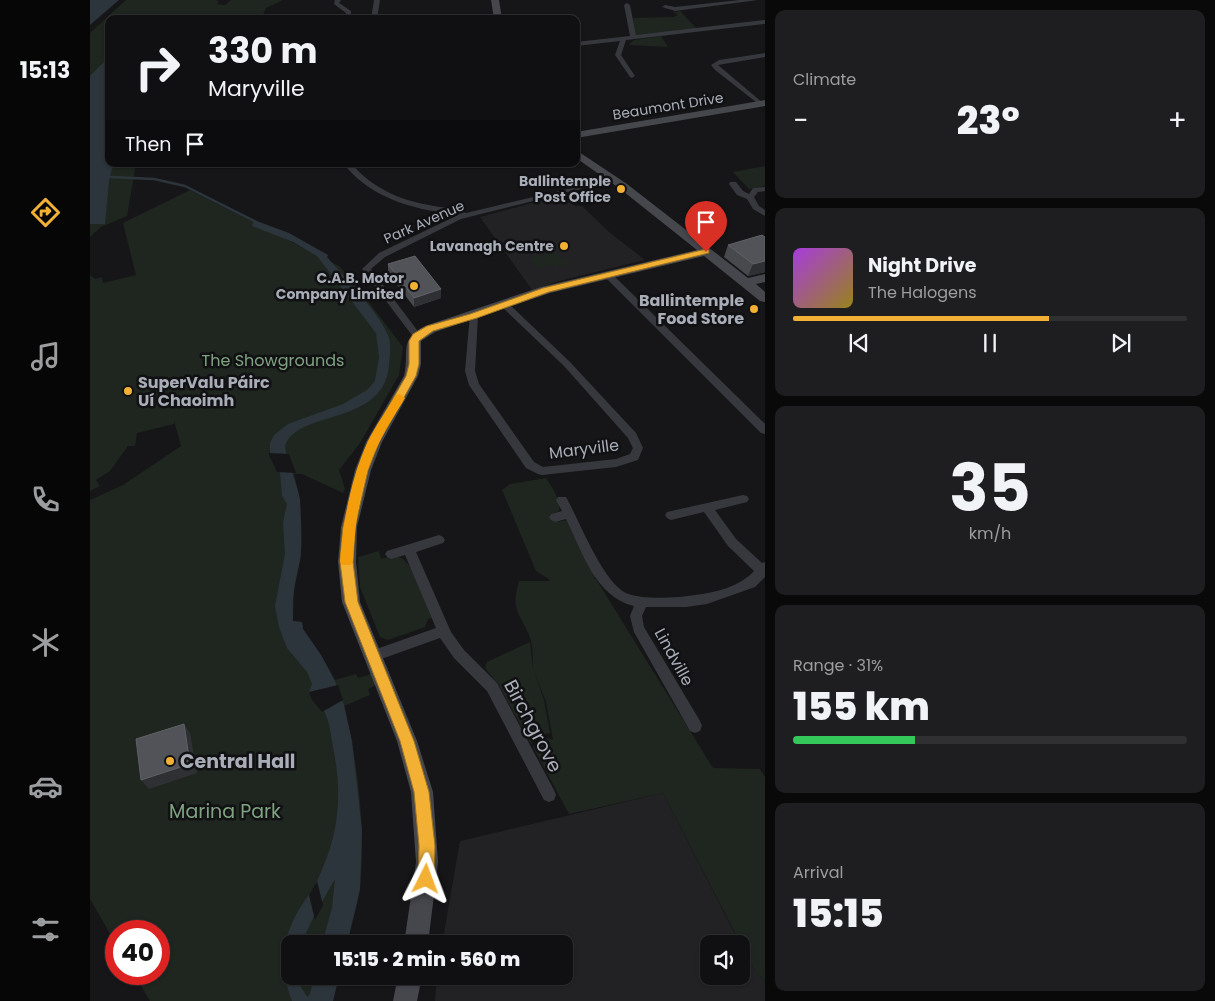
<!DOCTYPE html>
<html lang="en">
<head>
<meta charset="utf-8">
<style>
  body { margin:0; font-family:Poppins,sans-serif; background:#1e1e20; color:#f1f3f6; height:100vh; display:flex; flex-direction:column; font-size:19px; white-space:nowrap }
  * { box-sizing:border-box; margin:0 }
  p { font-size:16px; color:#9c9d9f }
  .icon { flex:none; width:28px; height:28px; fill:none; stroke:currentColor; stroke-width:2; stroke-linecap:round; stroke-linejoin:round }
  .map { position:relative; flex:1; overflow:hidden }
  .side { display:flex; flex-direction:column; gap:10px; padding:10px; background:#09090a; width:450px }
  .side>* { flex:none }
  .guide { position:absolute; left:15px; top:15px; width:475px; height:152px; border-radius:10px; box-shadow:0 1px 4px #0004,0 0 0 1px #303032; background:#101012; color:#f1f3f6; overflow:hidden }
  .tools { position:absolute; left:610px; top:935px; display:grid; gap:10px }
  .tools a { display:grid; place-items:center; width:50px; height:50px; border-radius:10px; background:#101012; box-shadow:0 1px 4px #0004,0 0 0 1px #303032; font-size:25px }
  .speed { position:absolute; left:15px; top:920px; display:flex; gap:10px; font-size:25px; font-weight:700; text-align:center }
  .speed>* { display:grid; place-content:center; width:65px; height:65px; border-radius:50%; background:#101012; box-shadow:0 1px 4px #0004,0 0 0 1px #303032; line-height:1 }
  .speed .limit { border:8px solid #d22; background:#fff; color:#111 }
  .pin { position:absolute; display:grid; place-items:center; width:42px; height:42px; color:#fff; margin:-51px -21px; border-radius:50% 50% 50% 0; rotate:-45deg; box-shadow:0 0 5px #0007 }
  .pin .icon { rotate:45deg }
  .me { position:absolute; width:55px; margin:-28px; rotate:3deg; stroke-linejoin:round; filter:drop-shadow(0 0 4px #0008) }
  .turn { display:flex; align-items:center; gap:18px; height:105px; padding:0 20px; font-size:22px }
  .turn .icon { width:65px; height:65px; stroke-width:2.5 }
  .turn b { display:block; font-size:35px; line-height:42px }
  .then { display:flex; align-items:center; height:48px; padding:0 20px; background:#0003; gap:10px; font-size:19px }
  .big { font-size:38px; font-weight:800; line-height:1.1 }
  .side .tile { flex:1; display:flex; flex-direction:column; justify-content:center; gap:8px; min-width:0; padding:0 18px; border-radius:10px; background:#1e1e20 }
  .side .dial { align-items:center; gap:0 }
  .dial b { font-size:65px; line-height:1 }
  .song { display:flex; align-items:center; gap:15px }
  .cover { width:60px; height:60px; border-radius:8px; background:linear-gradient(135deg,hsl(280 70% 55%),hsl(50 70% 35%)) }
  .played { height:5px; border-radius:2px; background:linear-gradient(90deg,#f2b134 65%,#303032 65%) }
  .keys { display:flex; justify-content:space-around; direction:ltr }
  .heat { display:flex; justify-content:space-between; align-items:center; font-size:28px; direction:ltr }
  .charge { height:8px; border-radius:4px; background:linear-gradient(90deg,#34c759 31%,#303032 0) }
  .trip { position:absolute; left:191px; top:935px; width:292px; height:50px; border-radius:10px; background:#101012; box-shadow:0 1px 4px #0004,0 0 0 1px #303032; font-weight:800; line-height:50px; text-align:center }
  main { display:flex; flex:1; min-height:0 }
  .tabs { display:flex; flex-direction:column; width:90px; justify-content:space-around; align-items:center; background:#060607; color:#9c9d9f }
  .tabs .icon { width:35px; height:35px }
  .tabs .selected { color:#f2b134 }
  .tabs b { font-size:22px; color:#f1f3f6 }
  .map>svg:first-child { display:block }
  .built { fill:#222225 }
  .green { fill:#1e261f }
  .water { fill:#2c353c }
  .pier { fill:#161618 }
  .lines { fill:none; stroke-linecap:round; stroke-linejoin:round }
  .stream { stroke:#2c353c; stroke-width:2.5 }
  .street { fill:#37383d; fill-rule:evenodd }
  .secondary { fill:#45474d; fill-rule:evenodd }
  .wall { fill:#47494d }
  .shaded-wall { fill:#2f3033 }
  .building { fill:#525359; stroke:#5f6168 }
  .route { fill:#f2b134; stroke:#9d7322 }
  .slow { fill:#f59e0b }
  .poi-dot { fill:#f2b134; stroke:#111113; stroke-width:2 }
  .labels { text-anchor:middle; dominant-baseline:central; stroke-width:5; stroke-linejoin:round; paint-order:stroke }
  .far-street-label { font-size:14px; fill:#a8adb8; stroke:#111113 }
  .far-poi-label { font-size:14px; font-weight:bold; fill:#a8adb8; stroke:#111113; text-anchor:end }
  .poi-label { font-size:16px; font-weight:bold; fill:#a8adb8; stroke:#111113; text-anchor:end }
  .park-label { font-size:16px; fill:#7fa381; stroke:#111113 }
  .street-label { font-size:16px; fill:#a8adb8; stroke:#111113 }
  .near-street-label { font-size:19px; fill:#a8adb8; stroke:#111113 }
  .near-poi-label { font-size:19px; font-weight:bold; fill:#a8adb8; stroke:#111113; text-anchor:start }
  .near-park-label { font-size:19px; fill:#7fa381; stroke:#111113 }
</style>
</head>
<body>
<main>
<nav class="tabs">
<b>15:13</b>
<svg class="icon selected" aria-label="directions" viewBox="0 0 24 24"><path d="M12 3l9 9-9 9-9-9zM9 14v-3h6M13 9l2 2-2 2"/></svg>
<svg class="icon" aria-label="music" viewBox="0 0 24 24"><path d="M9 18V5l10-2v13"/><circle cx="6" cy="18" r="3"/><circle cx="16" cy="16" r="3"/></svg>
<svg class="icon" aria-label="phone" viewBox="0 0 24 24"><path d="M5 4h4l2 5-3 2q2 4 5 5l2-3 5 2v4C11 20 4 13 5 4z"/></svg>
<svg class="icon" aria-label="climate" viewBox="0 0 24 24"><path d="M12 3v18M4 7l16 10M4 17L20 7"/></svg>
<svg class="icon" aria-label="car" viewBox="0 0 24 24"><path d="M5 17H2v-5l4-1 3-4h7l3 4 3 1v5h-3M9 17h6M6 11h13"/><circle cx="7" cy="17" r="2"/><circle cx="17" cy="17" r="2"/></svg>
<svg class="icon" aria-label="filters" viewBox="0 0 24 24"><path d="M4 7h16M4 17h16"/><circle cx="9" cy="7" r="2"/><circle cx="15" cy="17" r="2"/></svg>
</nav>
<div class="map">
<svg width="675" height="1001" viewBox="0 0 675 1001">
  <rect width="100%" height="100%" fill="#161618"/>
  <!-- built -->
  <g class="built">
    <path d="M472,195L485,206H492L519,232L555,260L469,281L442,290L390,217Z"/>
    <path d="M573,793L650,944H619V976H651V946L663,968L675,981V1001H345L347,976H475V944H352L370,841Z"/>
  </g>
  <!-- green -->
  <g class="green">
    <path d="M36,0H125L129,1L127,4L135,5L141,0H193L176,8L171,19H19V164H46L37,216L11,227L0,237V33Z"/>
    <path d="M590,11L607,29L546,35L543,18L584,17L588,15L583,12Z"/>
    <path d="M571,36L578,47L539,45L544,40Z"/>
    <path d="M675,166V186L659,189L643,172Z"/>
    <path d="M100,190L249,266L268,288L313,347L309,375L270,443L249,470L255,489L253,493L212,474H204L210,499L211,554L204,591L203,621L212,622L213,629L231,655L245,680L266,674L268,678L281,674L286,685L278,689L280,695L254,706C268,765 276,827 270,888C268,906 261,925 257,944H200V976H249L243,1001H60L44,974H69V931H26V944L0,899V500L33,485L91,446L84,421V424L47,433L45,446H38L20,471L6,480L10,486L0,491V275L5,279L12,277L13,283L46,275L33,223Z"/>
    <path d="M465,251L478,264L465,268L462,264L448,268L439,258Z"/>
    <path d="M456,478C462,488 471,499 469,511L459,515L464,522L478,520L507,577L503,578L506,579L623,768L670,769L675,777V981L663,968L573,793L479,814L443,747L452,737L463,740L456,702L444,671L454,700L460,733L452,735L441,744L408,684L395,668L397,662L440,642L443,669C443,660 443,650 441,641C433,614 419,614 429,581H459L460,580L446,571L412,490L420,484Z"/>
    <path d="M289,551L291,559C297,557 305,555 311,558C323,562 336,605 342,618L338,619L335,627L298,640L290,637L270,587L268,557Z"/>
  </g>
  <!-- water -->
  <g class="water">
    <path d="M0,0H29L0,25Z"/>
    <path d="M19,57V164H23L19,181L15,224H0V76Z"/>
    <path d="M164,220L199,233L238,255L237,257C254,277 291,314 299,338C301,346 300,356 299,365C294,427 207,409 195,446C194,449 209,490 210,500C211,517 212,536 211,553C210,566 205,578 204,591C202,601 203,611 203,621L212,622L213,629L231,655L245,681L254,705L262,741L272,830L270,889L257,944H232L242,908L245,879L224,916L211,944H200V976H208L211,987L217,997L220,994L224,976H249L243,1001H202C190,970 191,942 207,913C213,902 222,892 227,881C249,835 253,796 243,747C241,736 240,723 235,713C231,706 224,699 219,692L222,684L217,672L197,648L189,627L185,606L195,554L193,522L197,504L192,496L190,472L180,453V443L184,435L198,424L253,404L277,390L285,381L289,357L286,333L227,256L203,242L162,226Z"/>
  </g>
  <!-- pier -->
  <g class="pier">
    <path d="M178,453L199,454L206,473L187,472Z"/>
    <path d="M248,685L253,700L232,712L222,700L219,692Z"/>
    <path d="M227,881L233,905L225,920L219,895Z"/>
  </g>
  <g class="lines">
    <!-- stream -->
    <path class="stream" d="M21,177L64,179L95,186L168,223"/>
    <!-- street -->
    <g class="street">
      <path d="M245,0H251L249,3L261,11V19H255L256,13L244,4Z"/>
      <path d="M284,0H290L287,19H281Z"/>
      <path d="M650,0H668L585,11L572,7L575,5L585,7Z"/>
      <path d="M537,3L540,5L546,35L675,20V24L536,40L531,55L545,76L542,78L540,77L525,55L530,41L486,46V42L540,36L534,5Z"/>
      <path d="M675,53V57L628,65L673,103L674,104L671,106L625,70L621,65L629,60Z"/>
      <path d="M254,164H262C281,187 309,200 339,205C351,208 364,207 376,213L524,178L528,180L371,219L295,257L281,269L330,334V338H324L272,269L289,253L368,215C358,211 347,212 337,210C305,203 275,191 254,164Z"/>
      <path d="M640,182H646L653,191L659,194L663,188L675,187V191L668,192L664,197L669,206L675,210V216L663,209L657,199L647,195L639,184Z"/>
      <path d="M518,272L521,273L675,424V434L671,433L515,277L514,275Z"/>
      <path d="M415,302L418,303L480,362L546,433L553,448L548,460L526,467L452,475L448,474L436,468L379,385L375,371L380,314L383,313L388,316L385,371L389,384L444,462L453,467L526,459L540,454L543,448L538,438L474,366L412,307V303Z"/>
      <path d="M653,495L657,496L659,499L657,502L625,510L646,539L672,563L675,562V577L665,587L617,604L596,607H556L552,616L554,627L610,721L612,726L610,731L605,733L600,731L544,632L540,616L544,606C505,597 492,551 476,519L465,522L461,520L459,517L461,514L472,511L466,500L468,497H476C489,520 512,581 536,593C551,600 588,598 605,595C625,593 651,586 664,571L638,546L614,512L581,520L577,518L575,515L577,512Z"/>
      <path d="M349,535L353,537L355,540L353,543L326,552L361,632L374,650L407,683L464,790L466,795L464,800L459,802L454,800L397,691L364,658L350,638L283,662L278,660L276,656L278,652L346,628L315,555L301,559L297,557L295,554L297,551Z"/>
    </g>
    <!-- secondary -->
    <g class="secondary">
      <path d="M401,0H409L412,19H404Z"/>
      <path d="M675,100V106L486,138V132Z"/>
      <path d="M486,150L537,184L658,278L675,274V282L666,284L675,292V302L670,301L614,256L460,293L345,332L331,341V364L328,376L292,442L281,470L267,527L266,562L270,602L327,741L343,792L348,862L338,944H314L326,862L321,792L307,741L252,602L248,562L251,527L265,470L276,442L314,376C320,351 308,340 335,326L451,287L607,250L529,188L486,158Z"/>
      <path d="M308,976H332L327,1001H303Z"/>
    </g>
  </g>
  <!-- wall -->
  <g class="wall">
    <path d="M675,237V272L658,276L634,257L638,245Z"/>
    <path d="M298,264L351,298L324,307L298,273Z"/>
  </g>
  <!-- shaded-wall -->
  <g class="shaded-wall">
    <path d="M675,261V272L658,276L663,264Z"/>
    <path d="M351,289V298L324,307V298Z"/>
    <path d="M94,724L100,733L107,773L59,789L51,780Z"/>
  </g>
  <!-- building -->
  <g class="building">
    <path d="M672,235L675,237V261L663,264L638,245Z"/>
    <path d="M325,256L351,289L324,298L298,264Z"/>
    <path d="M94,724L100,764L51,780L46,739Z"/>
  </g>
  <!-- route -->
  <path class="route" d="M616,249L619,250V253L459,292L387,318L343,331L329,341V364L326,376L289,442L278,470L265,527L263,562L268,602L324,741L339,792L345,846L344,879L341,885L336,887L330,885L328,879L329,846L324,792L310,741L255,602L250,562L253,527L267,470L278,442L316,376L319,364V341L323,334L337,326L380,314L453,288Z"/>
  <!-- slow -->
  <path class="slow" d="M310,394L315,398C307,412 297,426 290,441C271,477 265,521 263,561L261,565H252L250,561C253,521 261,478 278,441C286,425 297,410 306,395Z"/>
  <!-- markers -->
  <g class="poi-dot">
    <circle cx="531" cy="189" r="5"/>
    <circle cx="474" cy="246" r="5"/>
    <circle cx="324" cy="286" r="5"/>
    <circle cx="664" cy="309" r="5"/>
    <circle cx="38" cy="391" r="5"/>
    <circle cx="80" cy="761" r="5"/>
  </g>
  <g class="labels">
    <!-- far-street labels -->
    <g class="far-street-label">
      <text transform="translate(578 106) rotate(-9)">Beaumont Drive</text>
      <text transform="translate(334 222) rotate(-24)">Park Avenue</text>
    </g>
    <!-- far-poi labels -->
    <g class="far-poi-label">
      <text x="521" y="181">Ballintemple<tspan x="521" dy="16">Post Office</tspan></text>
      <text x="464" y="246">Lavanagh Centre</text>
      <text x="314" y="278">C.A.B. Motor<tspan x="314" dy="16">Company Limited</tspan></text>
    </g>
    <!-- poi labels -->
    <g class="poi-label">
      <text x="654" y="300">Ballintemple<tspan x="654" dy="18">Food Store</tspan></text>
      <text x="48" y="382" text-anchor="start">SuperValu Páirc<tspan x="48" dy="18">Uí Chaoimh</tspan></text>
    </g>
    <!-- park labels -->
    <g class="park-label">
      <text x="183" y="360">The Showgrounds</text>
    </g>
    <!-- street labels -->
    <g class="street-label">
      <text transform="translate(494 449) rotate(-7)">Maryville</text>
      <text transform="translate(584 657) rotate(61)">Lindville</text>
    </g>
    <!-- near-street labels -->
    <g class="near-street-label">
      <text transform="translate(443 726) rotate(62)">Birchgrove</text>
    </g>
    <!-- near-poi labels -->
    <g class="near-poi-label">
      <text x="90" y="761">Central Hall</text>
    </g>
    <!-- near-park labels -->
    <g class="near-park-label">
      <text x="135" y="811">Marina Park</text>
    </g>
  </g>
</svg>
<div class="tools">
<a><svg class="icon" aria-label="sound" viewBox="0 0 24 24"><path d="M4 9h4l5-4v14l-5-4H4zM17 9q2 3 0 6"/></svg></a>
</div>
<div class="speed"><div class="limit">40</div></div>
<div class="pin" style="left:616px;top:252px;background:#d93025"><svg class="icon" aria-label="arrive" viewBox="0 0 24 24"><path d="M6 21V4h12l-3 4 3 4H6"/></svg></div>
<svg class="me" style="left:336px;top:879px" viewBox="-20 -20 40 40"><path d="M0-17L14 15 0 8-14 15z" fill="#f2b134" stroke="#fff" stroke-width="4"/></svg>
<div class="trip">15:15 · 2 min · 560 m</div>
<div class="guide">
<div class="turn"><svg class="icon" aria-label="right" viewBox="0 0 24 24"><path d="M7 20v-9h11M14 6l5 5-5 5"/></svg><div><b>330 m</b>Maryville</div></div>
<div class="then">Then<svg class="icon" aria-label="arrive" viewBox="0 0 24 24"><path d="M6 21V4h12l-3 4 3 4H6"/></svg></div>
</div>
</div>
<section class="side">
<div class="tile"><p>Climate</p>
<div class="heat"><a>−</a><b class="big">23°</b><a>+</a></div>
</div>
<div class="tile">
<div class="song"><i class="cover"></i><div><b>Night Drive</b><p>The Halogens</p></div></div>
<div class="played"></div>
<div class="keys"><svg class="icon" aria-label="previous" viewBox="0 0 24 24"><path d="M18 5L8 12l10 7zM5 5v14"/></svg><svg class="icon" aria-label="pause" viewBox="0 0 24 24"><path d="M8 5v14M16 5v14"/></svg><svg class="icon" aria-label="next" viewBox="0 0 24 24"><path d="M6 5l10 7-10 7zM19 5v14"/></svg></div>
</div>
<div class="tile dial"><b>35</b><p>km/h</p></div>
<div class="tile"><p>Range · 31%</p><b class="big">155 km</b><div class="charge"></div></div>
<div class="tile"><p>Arrival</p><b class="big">15:15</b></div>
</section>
</main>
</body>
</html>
